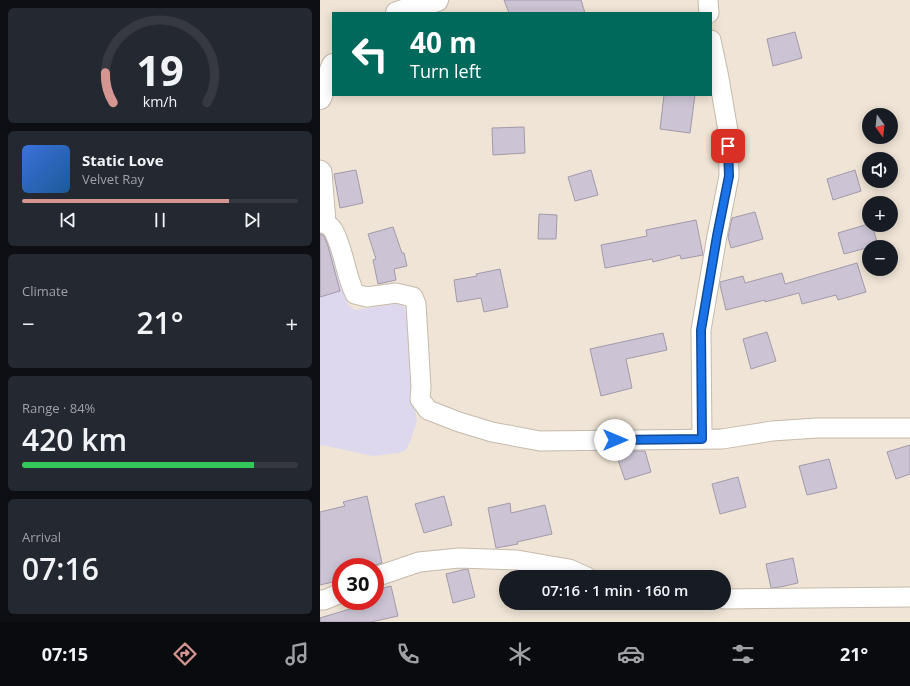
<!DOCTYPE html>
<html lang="en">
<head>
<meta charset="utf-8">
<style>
  body { margin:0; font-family:"Open Sans",sans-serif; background:#242831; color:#f1f3f6; height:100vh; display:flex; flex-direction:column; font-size:15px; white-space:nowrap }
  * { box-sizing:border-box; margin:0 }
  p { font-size:13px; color:#9ea1a6 }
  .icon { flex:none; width:22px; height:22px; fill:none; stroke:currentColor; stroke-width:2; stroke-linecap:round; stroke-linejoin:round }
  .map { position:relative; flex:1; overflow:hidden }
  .sheet { display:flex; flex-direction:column; gap:8px; padding:8px; background:#0d0f14; width:320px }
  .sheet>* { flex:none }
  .guide { position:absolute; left:12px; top:12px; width:380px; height:84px; border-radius:0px; box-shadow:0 2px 10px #0003; background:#00695c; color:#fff; overflow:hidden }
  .needle { width:26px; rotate:165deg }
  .tools { position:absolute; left:542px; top:108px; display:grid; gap:8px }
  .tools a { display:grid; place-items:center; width:36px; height:36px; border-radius:50%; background:#171b24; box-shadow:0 2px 10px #0003; font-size:20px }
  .speed { position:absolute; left:12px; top:558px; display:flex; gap:8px; font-size:20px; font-weight:700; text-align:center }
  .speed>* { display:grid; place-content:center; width:52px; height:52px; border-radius:50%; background:#171b24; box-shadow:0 2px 10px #0003; line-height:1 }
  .speed .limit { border:6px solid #d22; background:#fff; color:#111 }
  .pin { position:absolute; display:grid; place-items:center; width:34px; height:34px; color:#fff; margin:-17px; border-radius:8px; box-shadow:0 2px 6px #0006 }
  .me { position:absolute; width:44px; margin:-22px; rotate:90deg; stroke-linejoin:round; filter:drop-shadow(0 0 3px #0008) }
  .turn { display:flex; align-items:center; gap:14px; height:84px; padding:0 12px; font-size:18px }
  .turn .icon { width:52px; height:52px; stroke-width:2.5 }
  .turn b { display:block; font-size:28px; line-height:34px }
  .big { font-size:30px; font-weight:600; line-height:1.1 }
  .sheet .tile { flex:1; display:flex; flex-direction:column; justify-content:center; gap:6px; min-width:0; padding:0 14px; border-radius:6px; background:#242831 }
  .sheet .dial { align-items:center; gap:0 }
  .dial svg { height:104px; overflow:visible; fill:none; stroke:#363941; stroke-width:7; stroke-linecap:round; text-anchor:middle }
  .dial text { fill:#f1f3f6; stroke:none }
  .song { display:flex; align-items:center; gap:12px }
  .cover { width:48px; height:48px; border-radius:6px; background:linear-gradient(135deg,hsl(220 70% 55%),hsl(210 70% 35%)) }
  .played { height:4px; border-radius:2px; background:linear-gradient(90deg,#d59692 75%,#363941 75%) }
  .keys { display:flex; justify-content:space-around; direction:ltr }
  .heat { display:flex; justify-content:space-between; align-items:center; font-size:22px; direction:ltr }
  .charge { height:6px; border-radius:3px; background:linear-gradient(90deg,#34c759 84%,#363941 0) }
  .trip { position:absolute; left:179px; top:570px; width:232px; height:40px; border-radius:20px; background:#171b24; box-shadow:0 2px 10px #0003; font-weight:600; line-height:40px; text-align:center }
  .tabs { display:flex; height:64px; justify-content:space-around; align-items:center; background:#090b0e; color:#9ea1a6 }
  .tabs .icon { width:28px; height:28px }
  .tabs .on { color:#d59692 }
  .tabs b { font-size:18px; color:#f1f3f6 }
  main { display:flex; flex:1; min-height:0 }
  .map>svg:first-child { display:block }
  .education { fill:#ded8ee }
  .building { fill:#ccc4d4; stroke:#a29aaa }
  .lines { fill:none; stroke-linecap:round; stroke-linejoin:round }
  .minor-casing { stroke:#c5baab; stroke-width:21 }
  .secondary-casing { stroke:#c5baab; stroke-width:24 }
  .minor { stroke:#fff; stroke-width:19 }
  .secondary { stroke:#fff; stroke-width:22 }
  .route-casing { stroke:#114b97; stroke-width:10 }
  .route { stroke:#1a73e8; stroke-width:7 }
</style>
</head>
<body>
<main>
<section class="sheet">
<div class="tile dial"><svg viewBox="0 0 100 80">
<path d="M14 69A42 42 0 1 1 86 69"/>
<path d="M14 69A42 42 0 0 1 8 46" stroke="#d59692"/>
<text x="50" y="56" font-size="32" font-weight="700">19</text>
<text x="50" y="72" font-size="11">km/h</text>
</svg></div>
<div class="tile">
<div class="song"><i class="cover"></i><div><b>Static Love</b><p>Velvet Ray</p></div></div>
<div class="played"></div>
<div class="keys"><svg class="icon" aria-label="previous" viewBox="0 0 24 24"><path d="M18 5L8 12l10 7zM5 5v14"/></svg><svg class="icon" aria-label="pause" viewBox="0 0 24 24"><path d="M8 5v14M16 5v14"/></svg><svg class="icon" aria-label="next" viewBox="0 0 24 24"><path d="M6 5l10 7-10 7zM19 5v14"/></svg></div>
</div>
<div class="tile"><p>Climate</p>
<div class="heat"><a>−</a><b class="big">21°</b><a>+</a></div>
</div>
<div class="tile"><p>Range · 84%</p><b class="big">420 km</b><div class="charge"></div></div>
<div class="tile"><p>Arrival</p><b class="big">07:16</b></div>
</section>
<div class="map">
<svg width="590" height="622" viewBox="0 0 590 622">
  <rect width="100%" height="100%" fill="#efe4d5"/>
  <!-- education -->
  <path class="education" d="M0,229L11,240L28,305L35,310L75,304L82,305L85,308L89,330L94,399L97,421L90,442L86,450L79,453L53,456L2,445L0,446Z"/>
  <!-- building -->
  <g class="building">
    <path d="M184,0H261L265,13H189Z"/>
    <path d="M475,32L482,58L453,66L447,39Z"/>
    <path d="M344,95H375L370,133L340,129Z"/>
    <path d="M204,127L205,153L173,155L172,128Z"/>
    <path d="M36,170L43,203L20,208L14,174Z"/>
    <path d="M271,170L278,195L255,201L248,177Z"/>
    <path d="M535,170L541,191L513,200L507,179Z"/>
    <path d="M435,212L443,239L411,248L408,237L412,218Z"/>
    <path d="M219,214L237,215L236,239H218Z"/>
    <path d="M376,220L383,255L361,259L360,255L333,262L332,259L285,268L281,245L327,236L326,230Z"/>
    <path d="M545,225H552L558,245L524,254L518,233Z"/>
    <path d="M73,227L82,253H84L87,266L74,269L76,280L58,284L53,260L56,259L48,234Z"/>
    <path d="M0,234L4,236L8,246L20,291L0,297Z"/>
    <path d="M537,263L546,292L518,300L516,295L482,304L479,293L445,302V300L406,310L400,285V282L423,276L425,283L462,273L465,284Z"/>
    <path d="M180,269L188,307L164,312L161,298L137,302L134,280L157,276L156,274Z"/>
    <path d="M447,332L456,361L431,369L423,339Z"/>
    <path d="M343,333L347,350L306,359L312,388L281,396L270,349Z"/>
    <path d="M590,445V474L576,479L567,452Z"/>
    <path d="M307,451H325L331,472L305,480L296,454Z"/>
    <path d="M509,459L517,488L487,495L479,466Z"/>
    <path d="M418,477L426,507L400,514L392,484Z"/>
    <path d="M47,496L62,563L49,567H21V580L0,585V512L25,506L23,502Z"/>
    <path d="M124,496L132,525L104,533L95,504Z"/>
    <path d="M190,503L191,513L225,505L232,534L197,542L198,544L176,548L168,508Z"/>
    <path d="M473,558L478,583L460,587L451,588L446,564Z"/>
    <path d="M146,569H148L155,597L133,603L126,574Z"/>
    <path d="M71,586L78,616L51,622H0V618L40,606L39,601H55V590Z"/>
  </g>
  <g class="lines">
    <defs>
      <g id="minor">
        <path d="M388,0L389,13"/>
        <path d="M0,170L2,172L6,223"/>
        <path d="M0,223C5,223 10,225 13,230C24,249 25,274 35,294L47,297L76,293L93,297L96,304L101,387L100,399L108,410L139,422L172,432L220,441L402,439L452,431L497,428H590"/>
        <path d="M382,439L381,330L397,236L409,176L408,131L399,78L391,40"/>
        <path d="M55,577L99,562L139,558L197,560L249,569L267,577"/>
        <path d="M404,599L590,597"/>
        <path d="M0,600H4L21,593"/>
      </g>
      <g id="secondary">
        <path d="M77,13L117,0"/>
        <path d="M0,98L13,65"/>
      </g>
    </defs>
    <!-- minor casing -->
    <use href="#minor" class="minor-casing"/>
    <!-- secondary casing -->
    <use href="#secondary" class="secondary-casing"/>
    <!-- minor -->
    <use href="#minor" class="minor"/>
    <!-- secondary -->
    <use href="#secondary" class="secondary"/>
  </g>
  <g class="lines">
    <defs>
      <path id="route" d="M295,440L382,439L381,330L397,236L409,176L408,146"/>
    </defs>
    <!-- route casing -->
    <use href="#route" class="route-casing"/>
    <!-- route -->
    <use href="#route" class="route"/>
  </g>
</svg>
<div class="tools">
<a><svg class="needle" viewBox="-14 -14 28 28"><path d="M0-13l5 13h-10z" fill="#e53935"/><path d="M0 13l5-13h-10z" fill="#9ea1a6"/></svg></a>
<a><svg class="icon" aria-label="sound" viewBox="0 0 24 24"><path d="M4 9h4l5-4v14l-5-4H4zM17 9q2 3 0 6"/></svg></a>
<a>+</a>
<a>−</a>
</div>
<div class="speed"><div class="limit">30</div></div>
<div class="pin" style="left:408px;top:146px;background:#d93025"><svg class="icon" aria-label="arrive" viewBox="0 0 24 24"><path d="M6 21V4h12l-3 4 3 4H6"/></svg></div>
<svg class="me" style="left:295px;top:440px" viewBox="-20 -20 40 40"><circle r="19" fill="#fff"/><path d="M0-13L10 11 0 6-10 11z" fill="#1a73e8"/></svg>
<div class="trip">07:16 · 1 min · 160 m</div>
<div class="guide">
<div class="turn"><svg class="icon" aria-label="left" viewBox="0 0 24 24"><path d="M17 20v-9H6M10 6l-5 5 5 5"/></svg><div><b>40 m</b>Turn left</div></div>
</div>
</div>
</main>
<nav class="tabs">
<b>07:15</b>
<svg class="icon on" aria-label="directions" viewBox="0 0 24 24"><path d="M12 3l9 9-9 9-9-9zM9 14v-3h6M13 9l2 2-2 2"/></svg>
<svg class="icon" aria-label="music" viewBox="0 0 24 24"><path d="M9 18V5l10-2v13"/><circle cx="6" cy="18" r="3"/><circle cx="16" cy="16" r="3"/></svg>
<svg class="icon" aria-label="phone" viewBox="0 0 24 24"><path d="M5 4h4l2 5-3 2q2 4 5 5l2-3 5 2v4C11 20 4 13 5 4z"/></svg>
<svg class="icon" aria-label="climate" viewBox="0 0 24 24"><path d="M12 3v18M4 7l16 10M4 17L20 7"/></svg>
<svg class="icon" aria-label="car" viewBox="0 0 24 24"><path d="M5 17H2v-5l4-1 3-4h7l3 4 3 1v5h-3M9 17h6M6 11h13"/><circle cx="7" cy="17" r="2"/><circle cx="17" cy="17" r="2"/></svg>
<svg class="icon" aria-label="filters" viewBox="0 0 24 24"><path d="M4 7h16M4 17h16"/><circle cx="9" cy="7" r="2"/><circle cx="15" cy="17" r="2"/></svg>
<b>21°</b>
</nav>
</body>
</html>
